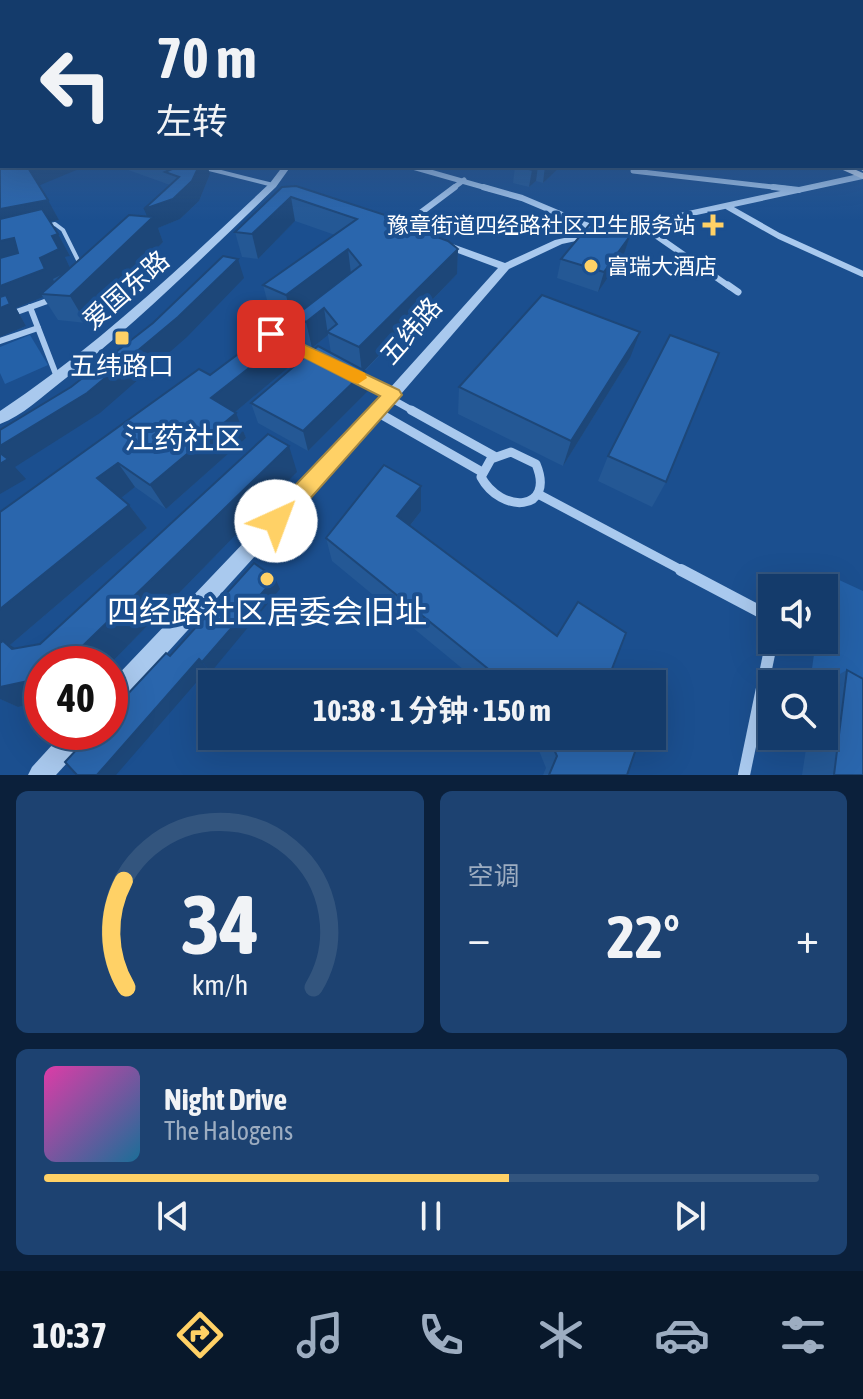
<!DOCTYPE html>
<html lang="zh">
<head>
<meta charset="utf-8">
<style>
  body { margin:0; font-family:"Asap Condensed","Noto Sans SC",sans-serif; background:#1d4271; color:#f1f3f6; height:100vh; display:flex; flex-direction:column; font-size:30px; white-space:nowrap }
  * { box-sizing:border-box; margin:0 }
  p { font-size:26px; color:#9dadc1 }
  .icon { flex:none; width:44px; height:44px; fill:none; stroke:currentColor; stroke-width:2; stroke-linecap:round; stroke-linejoin:round }
  .map { position:relative; height:775px; overflow:hidden }
  .sheet { display:flex; flex-direction:column; gap:16px; padding:16px; background:#0b203b; flex:1 }
  .sheet>* { flex:none }
  .top-card { position:absolute; left:0px; top:0px; width:864px; height:168px; box-shadow:0 8px 32px #0002,0 0 0 2px #33557e; background:#143b6b; color:#f1f3f6; overflow:hidden }
  .buttons { position:absolute; left:758px; top:574px; display:grid; gap:16px }
  .buttons a { display:grid; place-items:center; width:80px; height:80px; border-radius:0px; background:#143b6b; box-shadow:0 8px 32px #0002,0 0 0 2px #33557e; font-size:40px }
  .speed { position:absolute; left:24px; top:646px; display:flex; gap:16px; font-size:40px; font-weight:700; text-align:center }
  .speed>* { display:grid; place-content:center; width:104px; height:104px; border-radius:50%; background:#143b6b; box-shadow:0 8px 32px #0002,0 0 0 2px #33557e; line-height:1 }
  .speed .limit { border:12px solid #d22; background:#fff; color:#111 }
  .pin { position:absolute; display:grid; place-items:center; width:68px; height:68px; color:#fff; margin:-34px; border-radius:16px; box-shadow:0 4px 12px #0006 }
  .me { position:absolute; width:88px; margin:-44px; rotate:43deg; stroke-linejoin:round; filter:drop-shadow(0 0 6px #0008) }
  .turn { display:flex; align-items:center; gap:28px; height:168px; padding:0 24px; font-size:36px }
  .turn .icon { width:104px; height:104px; stroke-width:2.5 }
  .turn b { display:block; font-size:56px; line-height:68px }
  .big { font-size:60px; font-weight:700; line-height:1.1 }
  .sheet .card { flex:1; display:flex; flex-direction:column; justify-content:center; gap:12px; min-width:0; padding:0 28px; border-radius:12px; background:#1d4271 }
  .sheet .dial { align-items:center; gap:0 }
  .dial svg { height:208px; overflow:visible; fill:none; stroke:#33557e; stroke-width:7; stroke-linecap:round; text-anchor:middle }
  .dial text { fill:#f1f3f6; stroke:none }
  .song { display:flex; align-items:center; gap:24px }
  .cover { width:96px; height:96px; border-radius:12px; background:linear-gradient(135deg,hsl(320 70% 55%),hsl(200 70% 35%)) }
  .played { height:8px; border-radius:4px; background:linear-gradient(90deg,#ffd166 60%,#33557e 60%) }
  .keys { display:flex; justify-content:space-around; direction:ltr }
  .heat { display:flex; justify-content:space-between; align-items:center; font-size:44px; direction:ltr }
  .sheet .tiles { flex:1; display:grid; gap:16px; grid-template-columns:1fr 1fr }
  .card:last-child { grid-column:span 2 }
  .trip { position:absolute; left:198px; top:670px; width:468px; height:80px; border-radius:0px; background:#143b6b; box-shadow:0 8px 32px #0002,0 0 0 2px #33557e; font-weight:700; line-height:80px; text-align:center }
  .dock { display:flex; height:128px; justify-content:space-around; align-items:center; background:#08182b; color:#9dadc1 }
  .dock .icon { width:56px; height:56px }
  .dock .current { color:#ffd166 }
  .dock b { font-size:36px; color:#f1f3f6 }
  .map>svg:first-child { display:block }
  .green { fill:#2461a8 }
  .lines { fill:none; stroke-linecap:round; stroke-linejoin:round }
  .service-far1 { stroke:#a9c9ee; stroke-width:4 }
  .service { stroke:#a9c9ee; stroke-width:6 }
  .pedestrian { stroke:#a9c9ee; stroke-width:4 }
  .minor-far4 { stroke:#a9c9ee; stroke-width:5 }
  .minor-far3 { stroke:#a9c9ee; stroke-width:6 }
  .minor-far2 { stroke:#a9c9ee; stroke-width:7 }
  .minor-far1 { stroke:#a9c9ee; stroke-width:9 }
  .minor { stroke:#a9c9ee; stroke-width:12 }
  .tertiary { fill:#a9c9ee; fill-rule:evenodd }
  .secondary { fill:#d6e6fa; fill-rule:evenodd }
  .primary { fill:#f0f6ff; fill-rule:evenodd }
  .wall { fill:#245895 }
  .shaded-wall { fill:#1d4779 }
  .building { fill:#2a66ad; stroke:#1d4779; stroke-width:2 }
  .route { fill:#ffd166; stroke:#a68842; stroke-width:2 }
  .slow { fill:#f59e0b }
  .poi-dot { fill:#ffd166; stroke:#1b4f8f; stroke-width:3 }
  .labels { text-anchor:middle; dominant-baseline:central; stroke-width:8; stroke-linejoin:round; paint-order:stroke }
  .far-poi-label { font-size:22px; fill:#fff; stroke:#1b4f8f; text-anchor:end }
  .street-label { font-size:26px; fill:#fff; stroke:#1b4f8f }
  .poi-label { font-size:26px; fill:#fff; stroke:#1b4f8f }
  .quarter-label { font-size:30px; fill:#fff; stroke:#1b4f8f }
  .near-poi-label { font-size:32px; fill:#fff; stroke:#1b4f8f }
</style>
</head>
<body>
<div class="map">
<svg width="863" height="775" viewBox="0 0 863 775">
  <rect width="100%" height="100%" fill="#1b4f8f"/>
  <!-- green -->
  <g class="green">
    <path d="M30,335L48,365L5,384L0,373V347Z"/>
    <path d="M824,573L863,591V712L824,684L810,683L816,640H824Z"/>
  </g>
  <g class="lines">
    <!-- service-far1 -->
    <path class="service-far1" d="M47,226L55,224L63,230L80,264"/>
    <!-- service -->
    <g class="service">
      <path d="M30,307L57,377"/>
      <path d="M0,318L53,299"/>
      <path d="M0,341L38,328"/>
      <path d="M360,378L393,395"/>
    </g>
    <!-- pedestrian -->
    <path class="pedestrian" d="M197,166L273,185"/>
    <!-- minor-far4 -->
    <g class="minor-far4">
      <path d="M409,166L490,189"/>
      <path d="M633,171L791,189"/>
      <path d="M452,189L464,180"/>
    </g>
    <!-- minor-far3 -->
    <g class="minor-far3">
      <path d="M483,187L522,198L598,230"/>
      <path d="M773,187L799,190"/>
      <path d="M728,207L779,236L863,274"/>
      <path d="M641,225L730,287"/>
      <path d="M399,229L455,187"/>
    </g>
    <!-- minor-far2 -->
    <g class="minor-far2">
      <path d="M728,285L738,292"/>
      <path d="M390,398L415,412"/>
    </g>
    <!-- minor-far1 -->
    <g class="minor-far1">
      <path d="M411,410L494,456"/>
      <path d="M377,412L482,472"/>
      <path d="M511,452L536,464C556,512 501,514 481,477L491,459Z"/>
      <path d="M538,494L685,572"/>
    </g>
    <!-- minor -->
    <g class="minor">
      <path d="M681,570L772,618"/>
      <path d="M744,775L772,640"/>
    </g>
    <!-- tertiary -->
    <g class="tertiary">
      <rect x="0" y="159" width="2" height="4"/>
      <path d="M283,166H291L276,187C206,254 138,323 61,382C43,396 22,416 0,424V411C99,345 184,264 270,183Z"/>
      <path d="M863,173V179L562,244L509,269L382,416L118,707L110,710V683L372,408L498,268L439,246V242H447L505,263L555,240Z"/>
      <path d="M64,732H91L88,740L56,775H28L32,767Z"/>
    </g>
    <!-- secondary -->
    <g class="secondary">
      <rect x="862" y="153" width="1" height="7"/>
      <path d="M834,166H847L863,173V179Z"/>
    </g>
    <!-- primary -->
    <path class="primary" d="M863,163V171L855,166H862Z"/>
  </g>
  <!-- wall -->
  <g class="wall">
    <path d="M117,166H207L210,174L199,201L180,219L158,228L163,242L86,323L58,320L43,297L16,308L26,326L0,337L39,185L59,220L51,222L70,256L65,257L70,268L147,216L170,185Z"/>
    <path d="M515,166H561L543,183L536,181L529,187L513,183Z"/>
    <path d="M714,166H762L749,170H728Z"/>
    <path d="M282,187L391,217L392,220L458,249L457,274L365,371L368,391L308,451L258,423L251,403L331,353L328,335L312,348L301,342L295,318L292,320L270,311L263,285L335,235L295,221L258,259L242,257L235,232Z"/>
    <path d="M630,236L624,254L598,292L557,278L561,259Z"/>
    <path d="M296,331L302,356L235,412L246,438L166,509L135,487L121,498L129,505L147,528L10,645L15,649L40,644L297,472L110,664H42V702L18,707L0,699V512L210,375Z"/>
    <path d="M630,358L563,466L458,414L459,387Z"/>
    <path d="M608,456L666,482L652,507L598,481Z"/>
    <path d="M421,486V511L410,526L606,684H481L332,561L326,538Z"/>
    <path d="M847,670L863,775H802L808,736H824V684H822Z"/>
    <path d="M533,736H627V775H543L546,768Z"/>
  </g>
  <!-- shaded-wall -->
  <g class="shaded-wall">
    <path d="M27,166H86L38,186Z"/>
    <path d="M199,166H207L210,174L199,201L180,219L158,228L163,242L86,323L70,296L149,221L144,209Z"/>
    <path d="M536,166H538L536,181L529,187L532,170Z"/>
    <path d="M545,166H561L543,183Z"/>
    <path d="M751,166H762L749,170Z"/>
    <path d="M291,197L295,221L258,259L252,234Z"/>
    <path d="M48,200L59,220L0,233V209Z"/>
    <path d="M58,234L70,256L65,257L71,270L53,279L58,291L41,294L43,297L16,308L26,326L0,337V286L40,258L52,236Z"/>
    <path d="M630,236L624,254L598,292L604,272Z"/>
    <path d="M14,238L28,259L0,265V241Z"/>
    <path d="M348,249L351,274L295,316V318L292,320L286,295Z"/>
    <path d="M458,249L457,274L362,373L359,347Z"/>
    <path d="M238,259L244,278L187,337L100,413L15,467L26,479L0,494V446Z"/>
    <path d="M324,308L328,335L312,348L306,322Z"/>
    <path d="M296,331L302,356L222,423L211,398Z"/>
    <path d="M640,332L630,358L563,466L571,441Z"/>
    <path d="M365,371L368,391L308,451L303,431Z"/>
    <path d="M236,413L246,438L166,509L150,485Z"/>
    <path d="M289,446L297,472L110,664H64Z"/>
    <path d="M118,463L135,487L116,502L97,478Z"/>
    <path d="M421,486V511L399,540L397,516Z"/>
    <path d="M129,505L147,528L10,645L34,660L0,654V609Z"/>
    <path d="M275,578L280,589L211,672L202,662Z"/>
    <path d="M199,659L208,669L116,775H97Z"/>
    <path d="M42,678V702L18,707L0,699V687Z"/>
  </g>
  <!-- building -->
  <g class="building">
    <path d="M2,161V166H28H27L48,200L0,209V162Z"/>
    <path d="M163,166H199L192,181L173,199L144,209L179,177L165,172L172,169Z"/>
    <path d="M518,166H536L532,170Z"/>
    <path d="M296,186L391,217L388,219L448,241L458,249L359,347L327,332L337,324L324,308L306,322L295,316L361,265L348,249L286,295L263,285L357,219L291,197L252,234L235,232L282,187Z"/>
    <path d="M42,209L58,234L52,236L59,249L40,258L45,269L0,286V258L18,253L14,238L0,241V219Z"/>
    <path d="M129,215L153,217L70,296L41,294Z"/>
    <path d="M590,224L630,236L604,272L561,259Z"/>
    <path d="M223,256L238,259L178,317L87,393L0,446V430L71,387L153,323Z"/>
    <path d="M6,295L10,304L0,308V297Z"/>
    <path d="M542,295L640,332L571,441L459,387Z"/>
    <path d="M277,325L296,331L211,398L236,413L150,485L118,463L97,478L129,505L0,609V512L199,369L210,375Z"/>
    <path d="M670,335L719,353L666,482L608,456Z"/>
    <path d="M318,346L365,371L303,431L251,403Z"/>
    <path d="M268,434L289,446L64,664H42V678L0,687V643L3,641L12,649L40,644Z"/>
    <path d="M0,453L8,459L0,464Z"/>
    <path d="M384,465L421,486L397,516L557,636L578,602L626,633L606,684H507L326,538Z"/>
    <path d="M254,563L275,578L202,662L199,659L97,775H77L65,762L93,732H110V713L166,653L170,656Z"/>
    <path d="M847,670L863,679V775H834Z"/>
    <path d="M548,736H627L637,746L627,775H549L557,756Z"/>
  </g>
  <!-- sky -->
  <linearGradient id="sky" x2="0" y2="1"><stop stop-color="#0f2b4f"/><stop offset="0.51" stop-color="#39639b"/><stop offset="1" stop-color="#39639b" stop-opacity="0"/></linearGradient>
  <rect width="863" height="220" fill="url(#sky)"/>
  <!-- route -->
  <path class="route" d="M271,329L399,390L402,395L284,528L276,531L268,528L265,521L268,514L380,396L266,338L263,334Z"/>
  <!-- slow -->
  <path class="slow" d="M303,345L365,373L367,378L358,384L352,382L297,354L295,350Z"/>
  <!-- markers -->
  <g class="poi-dot">
    <path d="M709 213h8v8h8v8h-8v8h-8v-8h-8v-8h8z"/>
    <circle cx="591" cy="266" r="8"/>
    <rect x="114" y="330" width="16" height="16" rx="4"/>
    <circle cx="267" cy="579" r="8"/>
  </g>
  <g class="labels">
    <!-- far-poi labels -->
    <g class="far-poi-label">
      <text x="695" y="225">豫章街道四经路社区卫生服务站</text>
      <text x="607" y="266" text-anchor="start">富瑞大酒店</text>
    </g>
    <!-- street labels -->
    <g class="street-label">
      <text transform="translate(126 290) rotate(-41)">爱国东路</text>
      <text transform="translate(411 331) rotate(-49)">五纬路</text>
    </g>
    <!-- poi labels -->
    <g class="poi-label">
      <text x="122" y="366">五纬路口</text>
    </g>
    <!-- quarter labels -->
    <g class="quarter-label">
      <text x="184" y="438">江药社区</text>
    </g>
    <!-- near-poi labels -->
    <g class="near-poi-label">
      <text x="267" y="611">四经路社区居委会旧址</text>
    </g>
  </g>
</svg>
<div class="buttons">
<a><svg class="icon" aria-label="sound" viewBox="0 0 24 24"><path d="M4 9h4l5-4v14l-5-4H4zM17 9q2 3 0 6"/></svg></a>
<a><svg class="icon" aria-label="search" viewBox="0 0 24 24"><circle cx="10" cy="10" r="6"/><path d="M15 15l6 6"/></svg></a>
</div>
<div class="speed"><div class="limit">40</div></div>
<div class="pin" style="left:271px;top:334px;background:#d93025"><svg class="icon" aria-label="arrive" viewBox="0 0 24 24"><path d="M6 21V4h12l-3 4 3 4H6"/></svg></div>
<svg class="me" style="left:276px;top:521px" viewBox="-20 -20 40 40"><circle r="19" fill="#fff"/><path d="M0-13L10 11 0 6-10 11z" fill="#ffd166"/></svg>
<div class="trip">10:38 · 1 分钟 · 150 m</div>
<div class="top-card">
<div class="turn"><svg class="icon" aria-label="left" viewBox="0 0 24 24"><path d="M17 20v-9H6M10 6l-5 5 5 5"/></svg><div><b>70 m</b>左转</div></div>
</div>
</div>
<section class="sheet">
<div class="tiles">
<div class="card dial"><svg viewBox="0 0 100 80">
<path d="M14 69A42 42 0 1 1 86 69"/>
<path d="M14 69A42 42 0 0 1 13 28" stroke="#ffd166"/>
<text x="50" y="56" font-size="32" font-weight="700">34</text>
<text x="50" y="72" font-size="11">km/h</text>
</svg></div>
<div class="card"><p>空调</p>
<div class="heat"><a>−</a><b class="big">22°</b><a>+</a></div>
</div>
<div class="card">
<div class="song"><i class="cover"></i><div><b>Night Drive</b><p>The Halogens</p></div></div>
<div class="played"></div>
<div class="keys"><svg class="icon" aria-label="previous" viewBox="0 0 24 24"><path d="M18 5L8 12l10 7zM5 5v14"/></svg><svg class="icon" aria-label="pause" viewBox="0 0 24 24"><path d="M8 5v14M16 5v14"/></svg><svg class="icon" aria-label="next" viewBox="0 0 24 24"><path d="M6 5l10 7-10 7zM19 5v14"/></svg></div>
</div>
</div>
</section>
<nav class="dock">
<b>10:37</b>
<svg class="icon current" aria-label="directions" viewBox="0 0 24 24"><path d="M12 3l9 9-9 9-9-9zM9 14v-3h6M13 9l2 2-2 2"/></svg>
<svg class="icon" aria-label="music" viewBox="0 0 24 24"><path d="M9 18V5l10-2v13"/><circle cx="6" cy="18" r="3"/><circle cx="16" cy="16" r="3"/></svg>
<svg class="icon" aria-label="phone" viewBox="0 0 24 24"><path d="M5 4h4l2 5-3 2q2 4 5 5l2-3 5 2v4C11 20 4 13 5 4z"/></svg>
<svg class="icon" aria-label="climate" viewBox="0 0 24 24"><path d="M12 3v18M4 7l16 10M4 17L20 7"/></svg>
<svg class="icon" aria-label="car" viewBox="0 0 24 24"><path d="M5 17H2v-5l4-1 3-4h7l3 4 3 1v5h-3M9 17h6M6 11h13"/><circle cx="7" cy="17" r="2"/><circle cx="17" cy="17" r="2"/></svg>
<svg class="icon" aria-label="filters" viewBox="0 0 24 24"><path d="M4 7h16M4 17h16"/><circle cx="9" cy="7" r="2"/><circle cx="15" cy="17" r="2"/></svg>
</nav>
</body>
</html>
